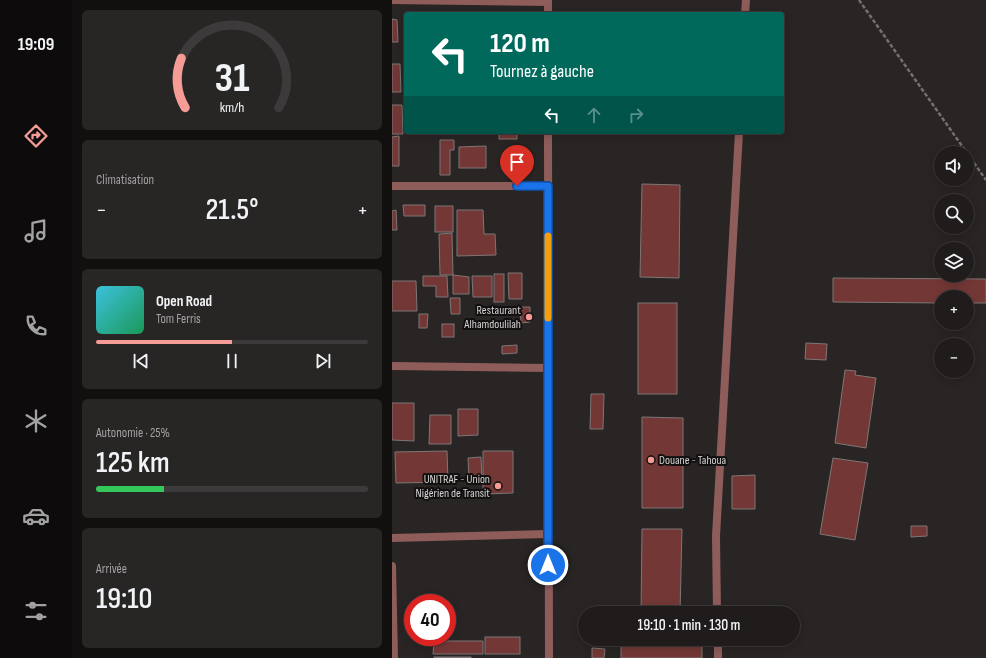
<!DOCTYPE html>
<html lang="fr">
<head>
<meta charset="utf-8">
<style>
  body { margin:0; font-family:"Sofia Sans Condensed",sans-serif; background:#282525; color:#f1f3f6; height:100vh; display:flex; flex-direction:column; font-size:15px; white-space:nowrap }
  * { box-sizing:border-box; margin:0 }
  p { font-size:13px; color:#a2a1a3 }
  .icon { flex:none; width:22px; height:22px; fill:none; stroke:currentColor; stroke-width:2; stroke-linecap:round; stroke-linejoin:round }
  .map { position:relative; flex:1; overflow:hidden }
  .drawer { display:flex; flex-direction:column; gap:10px; padding:10px; background:#120f0f; width:320px }
  .drawer>* { flex:none }
  .guide { position:absolute; left:12px; top:12px; width:380px; height:122px; border-radius:4px; box-shadow:0 2px 10px #0003,0 0 0 1px #3d3a3b; background:#00695c; color:#fff; overflow:hidden }
  .buttons { position:absolute; left:542px; top:146px; display:grid; gap:8px }
  .buttons a { display:grid; place-items:center; width:40px; height:40px; border-radius:50%; background:#201c1c; box-shadow:0 2px 10px #0003,0 0 0 1px #3d3a3b; font-size:20px }
  .speed { position:absolute; left:12px; top:594px; display:flex; gap:8px; font-size:20px; font-weight:700; text-align:center }
  .speed>* { display:grid; place-content:center; width:52px; height:52px; border-radius:50%; background:#201c1c; box-shadow:0 2px 10px #0003,0 0 0 1px #3d3a3b; line-height:1 }
  .speed .limit { border:6px solid #d22; background:#fff; color:#111 }
  .pin { position:absolute; display:grid; place-items:center; width:34px; height:34px; color:#fff; margin:-41px -17px; border-radius:50% 50% 50% 0; rotate:-45deg; box-shadow:0 0 4px #0007 }
  .pin .icon { rotate:45deg }
  .me { position:absolute; width:44px; margin:-22px; rotate:0deg; stroke-linejoin:round; filter:drop-shadow(0 0 3px #0008) }
  .turn { display:flex; align-items:center; gap:14px; height:84px; padding:0 20px; font-size:18px }
  .turn .icon { width:52px; height:52px; stroke-width:2.5 }
  .turn b { display:block; font-size:28px; line-height:34px }
  .lanes { display:flex; align-items:center; height:38px; padding:0 20px; background:#0003; justify-content:center; gap:20px; direction:ltr }
  .lanes .off { opacity:.35 }
  .big { font-size:30px; font-weight:600; line-height:1.1 }
  .drawer .widget { flex:1; display:flex; flex-direction:column; justify-content:center; gap:6px; min-width:0; padding:0 14px; border-radius:6px; background:#282525 }
  .drawer .dial { align-items:center; gap:0 }
  .dial svg { height:104px; overflow:visible; fill:none; stroke:#3d3a3b; stroke-width:7; stroke-linecap:round; text-anchor:middle }
  .dial text { fill:#f1f3f6; stroke:none }
  .song { display:flex; align-items:center; gap:12px }
  .cover { width:48px; height:48px; border-radius:6px; background:linear-gradient(135deg,hsl(190 70% 55%),hsl(150 70% 35%)) }
  .played { height:4px; border-radius:2px; background:linear-gradient(90deg,#f59c96 50%,#3d3a3b 50%) }
  .keys { display:flex; justify-content:space-around; direction:ltr }
  .heat { display:flex; justify-content:space-between; align-items:center; font-size:22px; direction:ltr }
  .charge { height:6px; border-radius:3px; background:linear-gradient(90deg,#34c759 25%,#3d3a3b 0) }
  .trip { position:absolute; left:186px; top:606px; width:222px; height:40px; border-radius:20px; background:#201c1c; box-shadow:0 2px 10px #0003,0 0 0 1px #3d3a3b; font-weight:600; line-height:40px; text-align:center }
  main { display:flex; flex:1; min-height:0 }
  .tab-bar { display:flex; flex-direction:column; width:72px; justify-content:space-around; align-items:center; background:#0d0b0b; color:#a2a1a3 }
  .tab-bar .icon { width:28px; height:28px }
  .tab-bar .selected { color:#f59c96 }
  .tab-bar b { font-size:18px; color:#f1f3f6 }
  .map>svg:first-child { display:block }
  .building { fill:#733836; stroke:#7d7776 }
  .lines { fill:none; stroke-linecap:round; stroke-linejoin:round }
  .path { stroke:#757070; stroke-width:2.5; stroke-dasharray:4 2; stroke-linecap:butt }
  .service { stroke:#8e5d5a; stroke-width:8 }
  .minor { stroke:#8e5d5a; stroke-width:8 }
  .tertiary { stroke:#8e5d5a; stroke-width:8 }
  .route-casing { stroke:#114b97; stroke-width:10 }
  .route { stroke:#1a73e8; stroke-width:7 }
  .slow { stroke:#f59e0b; stroke-width:7 }
  .poi-dot { fill:#f59c96; stroke:#110f0f; stroke-width:1.5 }
  .labels { text-anchor:middle; dominant-baseline:central; stroke-width:4; stroke-linejoin:round; paint-order:stroke }
  .poi-label { font-size:12px; fill:#d7d3d3; stroke:#110f0f; text-anchor:end }
</style>
</head>
<body>
<main>
<nav class="tab-bar">
<b>19:09</b>
<svg class="icon selected" aria-label="directions" viewBox="0 0 24 24"><path d="M12 3l9 9-9 9-9-9zM9 14v-3h6M13 9l2 2-2 2"/></svg>
<svg class="icon" aria-label="music" viewBox="0 0 24 24"><path d="M9 18V5l10-2v13"/><circle cx="6" cy="18" r="3"/><circle cx="16" cy="16" r="3"/></svg>
<svg class="icon" aria-label="phone" viewBox="0 0 24 24"><path d="M5 4h4l2 5-3 2q2 4 5 5l2-3 5 2v4C11 20 4 13 5 4z"/></svg>
<svg class="icon" aria-label="climate" viewBox="0 0 24 24"><path d="M12 3v18M4 7l16 10M4 17L20 7"/></svg>
<svg class="icon" aria-label="car" viewBox="0 0 24 24"><path d="M5 17H2v-5l4-1 3-4h7l3 4 3 1v5h-3M9 17h6M6 11h13"/><circle cx="7" cy="17" r="2"/><circle cx="17" cy="17" r="2"/></svg>
<svg class="icon" aria-label="filters" viewBox="0 0 24 24"><path d="M4 7h16M4 17h16"/><circle cx="9" cy="7" r="2"/><circle cx="15" cy="17" r="2"/></svg>
</nav>
<section class="drawer">
<div class="widget dial"><svg viewBox="0 0 100 80">
<path d="M14 69A42 42 0 1 1 86 69"/>
<path d="M14 69A42 42 0 0 1 11 31" stroke="#f59c96"/>
<text x="50" y="56" font-size="32" font-weight="700">31</text>
<text x="50" y="72" font-size="11">km/h</text>
</svg></div>
<div class="widget"><p>Climatisation</p>
<div class="heat"><a>−</a><b class="big">21.5°</b><a>+</a></div>
</div>
<div class="widget">
<div class="song"><i class="cover"></i><div><b>Open Road</b><p>Tom Ferris</p></div></div>
<div class="played"></div>
<div class="keys"><svg class="icon" aria-label="previous" viewBox="0 0 24 24"><path d="M18 5L8 12l10 7zM5 5v14"/></svg><svg class="icon" aria-label="pause" viewBox="0 0 24 24"><path d="M8 5v14M16 5v14"/></svg><svg class="icon" aria-label="next" viewBox="0 0 24 24"><path d="M6 5l10 7-10 7zM19 5v14"/></svg></div>
</div>
<div class="widget"><p>Autonomie · 25%</p><b class="big">125 km</b><div class="charge"></div></div>
<div class="widget"><p>Arrivée</p><b class="big">19:10</b></div>
</section>
<div class="map">
<svg width="594" height="658" viewBox="0 0 594 658">
  <rect width="100%" height="100%" fill="#2a2525"/>
  <!-- building -->
  <g class="building">
    <path d="M0,19L5,20L6,42H0Z"/>
    <path d="M0,64H8L9,92H0Z"/>
    <path d="M0,105H10L11,134H0Z"/>
    <rect x="107" y="132" width="18" height="7"/>
    <path d="M7,136V166H0V137Z"/>
    <path d="M48,140H62V150H58V175H48Z"/>
    <path d="M94,146V168H67V147Z"/>
    <path d="M250,184L288,185L287,278L248,277Z"/>
    <path d="M11,205H33V216H12Z"/>
    <rect x="43" y="206" width="18" height="26"/>
    <path d="M4,210L5,230H0V211Z"/>
    <path d="M65,210H91L92,234H103L104,255L65,256Z"/>
    <path d="M60,233L61,275H48L47,234Z"/>
    <path d="M116,273H130V299H117Z"/>
    <rect x="102" y="274" width="10" height="28"/>
    <path d="M61,275L77,277V294H61Z"/>
    <path d="M31,276H55L56,297H44V286H31Z"/>
    <path d="M80,276H100V297H81Z"/>
    <path d="M441,278L594,279V303H575V297H549V303L441,302Z"/>
    <path d="M0,281H24L25,311H0Z"/>
    <path d="M58,298H68V314H59Z"/>
    <rect x="246" y="303" width="39" height="91"/>
    <path d="M128,307H138V322L129,323Z"/>
    <path d="M27,314H36L35,328H27Z"/>
    <rect x="50" y="324" width="12" height="13"/>
    <path d="M414,343L435,344L434,360L413,359Z"/>
    <path d="M125,345V353L110,354V346Z"/>
    <path d="M453,370L464,371L463,375L484,378L474,448L443,443Z"/>
    <path d="M199,394H212L211,429H198Z"/>
    <path d="M0,403H22V441L0,440Z"/>
    <path d="M66,409H86V435L66,436Z"/>
    <path d="M38,415H59V444H37Z"/>
    <path d="M250,417L291,418V508H250Z"/>
    <path d="M55,451L56,482L4,483L3,452Z"/>
    <path d="M91,451H121V493L91,494Z"/>
    <path d="M89,457L90,479H77L76,458Z"/>
    <path d="M441,458L476,463L463,540L428,534Z"/>
    <path d="M363,475V509H340V476Z"/>
    <path d="M519,526H535V536L519,537Z"/>
    <path d="M250,529H290L288,613H249Z"/>
    <rect x="93" y="637" width="35" height="17"/>
    <path d="M229,639L310,641V658H229Z"/>
    <path d="M42,641H91V654H41Z"/>
    <path d="M200,648L213,649L212,658H200Z"/>
    <rect x="42" y="657" width="37" height="1"/>
  </g>
  <g class="lines">
    <!-- path -->
    <g class="path">
      <path d="M467,0L575,153"/>
      <path d="M575,153L594,180"/>
    </g>
    <!-- service -->
    <g class="service">
      <path d="M353,14L354,0"/>
      <path d="M0,566L2,658"/>
      <path d="M325,613L324,536L347,132"/>
      <path d="M326,639V658"/>
    </g>
    <!-- minor -->
    <g class="minor">
      <path d="M0,0L156,2"/>
      <path d="M0,186H156"/>
      <path d="M0,366L156,368"/>
      <path d="M0,538L156,534"/>
    </g>
    <!-- tertiary -->
    <g class="tertiary">
      <path d="M156,0V14"/>
      <path d="M156,132L157,658"/>
    </g>
  </g>
  <g class="lines">
    <defs>
      <path id="route" d="M125,186H156V565"/>
    </defs>
    <!-- route casing -->
    <use href="#route" class="route-casing"/>
    <!-- route -->
    <use href="#route" class="route"/>
    <!-- slow -->
    <path class="slow" d="M156,236V318"/>
  </g>
  <!-- markers -->
  <g class="poi-dot">
    <circle cx="137" cy="317" r="4"/>
    <circle cx="259" cy="460" r="4"/>
    <circle cx="106" cy="486" r="4"/>
  </g>
  <g class="labels">
    <!-- poi labels -->
    <g class="poi-label">
      <text x="129" y="310">Restaurant<tspan x="129" dy="14">Alhamdoulilah</tspan></text>
      <text x="267" y="460" text-anchor="start">Douane - Tahoua</text>
      <text x="98" y="479">UNITRAF - Union<tspan x="98" dy="14">Nigérien de Transit</tspan></text>
    </g>
  </g>
</svg>
<div class="buttons">
<a><svg class="icon" aria-label="sound" viewBox="0 0 24 24"><path d="M4 9h4l5-4v14l-5-4H4zM17 9q2 3 0 6"/></svg></a>
<a><svg class="icon" aria-label="search" viewBox="0 0 24 24"><circle cx="10" cy="10" r="6"/><path d="M15 15l6 6"/></svg></a>
<a><svg class="icon" aria-label="layers" viewBox="0 0 24 24"><path d="M12 4l9 5-9 5-9-5zM3 14l9 5 9-5"/></svg></a>
<a>+</a>
<a>−</a>
</div>
<div class="speed"><div class="limit">40</div></div>
<div class="pin" style="left:125px;top:186px;background:#d93025"><svg class="icon" aria-label="arrive" viewBox="0 0 24 24"><path d="M6 21V4h12l-3 4 3 4H6"/></svg></div>
<svg class="me" style="left:156px;top:565px" viewBox="-20 -20 40 40"><circle r="17" fill="#1a73e8" stroke="#fff" stroke-width="3"/><path d="M0-11L8 9 0 5-8 9z" fill="#fff"/></svg>
<div class="trip">19:10 · 1 min · 130 m</div>
<div class="guide">
<div class="turn"><svg class="icon" aria-label="left" viewBox="0 0 24 24"><path d="M17 20v-9H6M10 6l-5 5 5 5"/></svg><div><b>120 m</b>Tournez à gauche</div></div>
<div class="lanes"><svg class="icon" aria-label="left" viewBox="0 0 24 24"><path d="M17 20v-9H6M10 6l-5 5 5 5"/></svg><svg class="icon off" aria-label="ahead" viewBox="0 0 24 24"><path d="M12 20V5M6 11l6-6 6 6"/></svg><svg class="icon off" aria-label="right" viewBox="0 0 24 24"><path d="M7 20v-9h11M14 6l5 5-5 5"/></svg></div>
</div>
</div>
</main>
</body>
</html>
